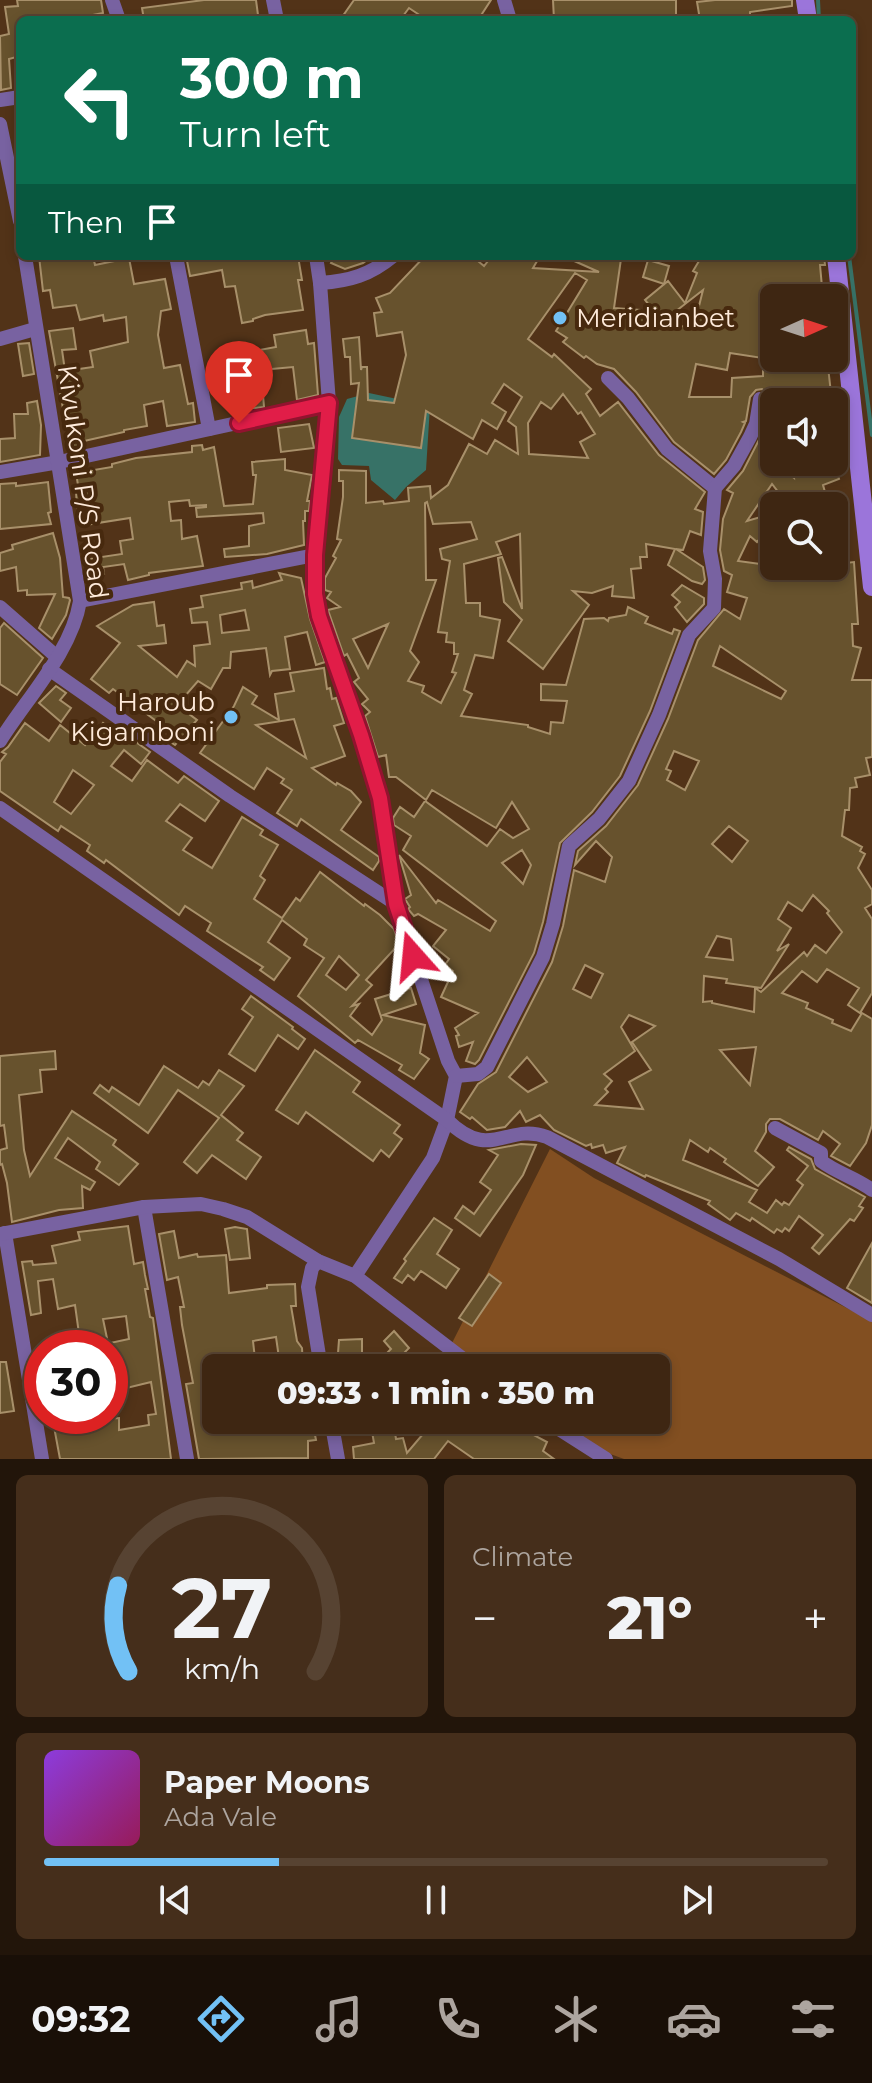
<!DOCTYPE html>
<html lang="en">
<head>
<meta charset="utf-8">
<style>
  body { margin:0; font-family:Montserrat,sans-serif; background:#452e1b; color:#f1f3f6; height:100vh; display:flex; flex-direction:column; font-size:30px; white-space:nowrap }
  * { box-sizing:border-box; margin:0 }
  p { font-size:26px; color:#ada59f }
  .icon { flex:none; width:44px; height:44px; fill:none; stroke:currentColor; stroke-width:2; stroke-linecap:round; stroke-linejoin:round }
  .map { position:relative; height:1459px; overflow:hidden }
  .panel { display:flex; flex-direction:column; gap:16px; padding:16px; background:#22150a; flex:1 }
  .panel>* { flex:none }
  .top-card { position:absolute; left:16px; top:16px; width:840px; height:244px; border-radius:12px; box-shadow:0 4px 12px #0003,0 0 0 2px #574332; background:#0b6e4f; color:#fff; overflow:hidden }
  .needle { width:52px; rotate:87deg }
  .buttons { position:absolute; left:760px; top:284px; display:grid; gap:16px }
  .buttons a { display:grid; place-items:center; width:88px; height:88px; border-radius:12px; background:#3e2612; box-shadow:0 4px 12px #0003,0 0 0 2px #574332; font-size:40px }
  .speed { position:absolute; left:24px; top:1330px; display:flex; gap:16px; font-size:40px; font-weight:700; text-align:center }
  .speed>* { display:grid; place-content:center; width:104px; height:104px; border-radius:50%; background:#3e2612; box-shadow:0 4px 12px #0003,0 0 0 2px #574332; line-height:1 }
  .speed .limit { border:12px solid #d22; background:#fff; color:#111 }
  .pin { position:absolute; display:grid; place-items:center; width:68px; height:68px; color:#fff; margin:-82px -34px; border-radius:50% 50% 50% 0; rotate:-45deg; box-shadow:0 0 8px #0007 }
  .pin .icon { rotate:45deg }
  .me { position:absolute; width:88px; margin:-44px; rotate:342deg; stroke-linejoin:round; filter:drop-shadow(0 0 6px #0008) }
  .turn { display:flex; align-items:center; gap:28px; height:168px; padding:0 32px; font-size:36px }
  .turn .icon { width:104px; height:104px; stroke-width:2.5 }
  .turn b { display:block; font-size:56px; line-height:68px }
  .then { display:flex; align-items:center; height:76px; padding:0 32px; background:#0003; gap:16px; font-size:30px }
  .big { font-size:60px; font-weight:800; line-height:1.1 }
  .panel .widget { flex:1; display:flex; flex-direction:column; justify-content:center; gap:12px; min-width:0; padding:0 28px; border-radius:12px; background:#452e1b }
  .panel .dial { align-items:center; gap:0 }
  .dial svg { height:208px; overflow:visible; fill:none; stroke:#574332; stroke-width:7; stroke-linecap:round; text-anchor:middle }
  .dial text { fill:#f1f3f6; stroke:none }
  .song { display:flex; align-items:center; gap:24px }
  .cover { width:96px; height:96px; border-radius:12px; background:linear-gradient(135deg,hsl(270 70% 55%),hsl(330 70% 35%)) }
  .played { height:8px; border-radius:4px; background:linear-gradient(90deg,#72c1f5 30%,#574332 30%) }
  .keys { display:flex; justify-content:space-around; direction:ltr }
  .heat { display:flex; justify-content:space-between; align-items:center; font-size:44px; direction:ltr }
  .panel .tiles { flex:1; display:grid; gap:16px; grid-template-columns:1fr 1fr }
  .widget:last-child { grid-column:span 2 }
  .trip { position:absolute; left:202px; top:1354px; width:468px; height:80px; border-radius:12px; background:#3e2612; box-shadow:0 4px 12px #0003,0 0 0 2px #574332; font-weight:800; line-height:80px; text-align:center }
  .dock { display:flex; height:128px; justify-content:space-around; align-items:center; background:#190f07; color:#ada59f }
  .dock .icon { width:56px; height:56px }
  .dock .selected { color:#72c1f5 }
  .dock b { font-size:36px; color:#f1f3f6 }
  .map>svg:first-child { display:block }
  .green { fill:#824f21 }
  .water { fill:#377267 }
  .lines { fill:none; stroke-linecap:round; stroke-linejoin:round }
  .stream { stroke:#377267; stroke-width:4 }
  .building { fill:#67522d; stroke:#a8906a; stroke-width:2; fill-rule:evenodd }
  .street { stroke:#7862a1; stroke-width:14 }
  .secondary { stroke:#9b75da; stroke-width:18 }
  .route-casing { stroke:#92132f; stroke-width:20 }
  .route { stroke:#e11d48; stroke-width:14 }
  .poi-dot { fill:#72c1f5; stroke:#47290e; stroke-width:3 }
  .labels { text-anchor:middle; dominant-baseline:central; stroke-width:8; stroke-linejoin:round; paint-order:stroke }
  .poi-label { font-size:26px; fill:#feeada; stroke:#47290e; text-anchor:start }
  .street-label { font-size:26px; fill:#feeada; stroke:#47290e }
</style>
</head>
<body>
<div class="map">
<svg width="872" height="1459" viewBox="0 0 872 1459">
  <rect width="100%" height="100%" fill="#523318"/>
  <!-- green -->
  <path class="green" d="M550,1149L594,1178L872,1321V1459H624L602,1451L558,1420H656V1368H484L451,1345Z"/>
  <!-- water -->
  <path class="water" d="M369,393L430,406L426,470L406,487L395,500L371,480L369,466L342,465L338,459L339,417L347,399Z"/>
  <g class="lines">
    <!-- stream -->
    <g class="stream">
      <path d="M818,0L819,20"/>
      <path d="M849,256L872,435"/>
    </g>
  </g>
  <!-- building -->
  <g class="building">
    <path d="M17,0H101L103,13L67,20H20V56L9,59L11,88L1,90L0,36L9,34L5,7L18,6Z"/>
    <path d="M204,0H256L258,15L228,20H144L142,8Z"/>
    <path d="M354,0H491L478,20H427L409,8L400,20H340Z"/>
    <path d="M553,0H676V20H554Z"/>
    <path d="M715,0H792V6L750,12V15L700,20L697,2Z"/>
    <path d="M39,256H93L95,265L129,258L134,284L165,279L171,309L161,311L158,335L164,368L180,365L188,404L193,403L195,422L167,426L163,401L144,405L147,426L124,430V432L84,441L85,446L74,448L73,441L69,442L49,331L73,328L76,349L62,350L65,371L93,367L90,351L128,342L126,317L104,321L103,315L80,320L76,305L53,308L50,290L43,291Z"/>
    <path d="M186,256H298L302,280H298L303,310L265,315L253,319V321L242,323L235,286L225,287L222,270L190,276Z"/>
    <path d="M335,256H372L363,263L345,269L331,263Z"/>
    <path d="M425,256H472L484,266L492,256H540L533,268L599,272L572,260H596V257L621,259L614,308L654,311L645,300L668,281L685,303L697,273L693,271L702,256H824L825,265H820L823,298H774V358H827L832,402H774V423H766L770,396L762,389L756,390L750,397L746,421L743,422L745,423L741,432L726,460L714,474L674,442L636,392L614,369L597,364L586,356L584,358L563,342L567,338L556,331L587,280L575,273L528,339L552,357L554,354L591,389L586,394L600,416L618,402L659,455L705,492L695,509L703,512L701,535L690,531L683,550L676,549L703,567L705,580L702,584L692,581L668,565L675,549L646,544L647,557H640L641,568L631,569L634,598L612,596L613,586L592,593L573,591L589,605L543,669L508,641L522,620L504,602L498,558L502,557L522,609L520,534L496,542L501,554L464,564L466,603H480V616L500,620L493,658L475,655L464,690L472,694L461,716L528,725V727L550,734L551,722L563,723L567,701L541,700V684L566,685L584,619L604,618L608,621L609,618L626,615L628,607L648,617L645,623L672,634L674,629L680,631L650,711L620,776L592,812L560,843L543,922L534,953L479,1060L475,1064L466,1061L473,1042L459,1047L456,1036L459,1035L455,1028L478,1013L441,997L453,971L445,965L449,959L433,946L446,930L418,914L414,916L408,909L410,907L405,899L411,895L399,855L436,903L438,900L490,931L496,921L403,850L411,836L394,825L393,818L400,807L414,817L425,801L487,846L500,829L513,838L529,829L512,802L496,828L432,790L426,800L396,777H389L386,755L378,757L365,716L370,712L362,704L368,699L354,682L359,678L347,654L344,656L329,613L328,610L340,607L327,598L331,592L325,590V578L336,558L333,556L341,540L337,539L343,497V481H339V470L366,471V503L383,501L384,504L409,501L408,488L430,486L431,498L448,485L469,444L487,454L495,440L518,454L516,427L508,421L522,397L504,384L492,403L506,412L497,429L482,420L473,439L426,411L421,448L352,438L359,383L351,384L350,357H345L343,339L359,337L361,370L362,367H367L368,400L394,403L406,355L402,332L377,336L374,313L382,312L376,298L390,293ZM703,290L694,326L656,327L685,304ZM730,353L763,358V376L732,378L731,397H689L696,364L727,370ZM563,394L578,414L581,412L595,434L580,442L588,458L529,454L528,423L541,402L551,409ZM427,502L433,524L471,522L477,539L440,549L442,559L450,561L438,632L447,633L446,642L454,643V654H458L452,672L456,673L441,703L422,692L424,686L408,681L419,662L410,651L436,580H426L425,503ZM388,624L368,668L353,639ZM522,850L531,865L523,884L502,863Z"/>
    <path d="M648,260L669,266L664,284L643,277Z"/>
    <path d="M306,330L308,344L314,343L318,395L297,400L293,367L261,370L264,407L243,409L232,355L276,347L274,335Z"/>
    <path d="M29,343L34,374L23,376L18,344Z"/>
    <path d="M37,401L41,425L40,455L0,462V439L15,438L14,414H28L27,403Z"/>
    <path d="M309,424L314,448L281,452L278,428Z"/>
    <path d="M762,434L774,441L765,462H774L794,478L792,462H807V466L834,463L839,479L823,485L829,506H789L772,484L747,521L774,513V523L757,542L750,536L738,561L774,566V569L790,572L789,575L824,579L823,566H834V533L837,532L846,563L854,562L858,624H852L853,646L861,648L852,680H872V757L866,758L870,775L855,778L857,787L850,788L849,810H845L842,836L862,847L860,851L865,854L858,868L872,890V904L865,908L872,919V993L860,1013L848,1005L859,988L827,969L817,982L802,971L782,993L808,1003L806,1008L833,1020L832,1023L851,1031L862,1013L872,1019V1125L866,1143L850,1166L831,1156L840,1144L823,1131L818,1140L780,1119H770L766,1124V1132L755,1151L774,1167L758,1186L724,1162L726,1159L710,1148L708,1152L690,1140L683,1160L757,1190L749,1202L767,1213L776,1200L782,1205L784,1202L789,1205L803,1185L797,1180L808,1166L787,1150L789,1147L811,1159L815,1169L865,1197L859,1206L863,1208L854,1221L850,1219L819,1254L812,1248L823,1235L799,1216L789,1231L785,1228L782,1232L777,1229L774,1233L752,1218L750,1221L736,1213L730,1220L708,1204L710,1201L646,1175L645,1177L617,1163L625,1147L606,1153L603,1145L592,1148L591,1144L586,1146L554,1130L540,1115L526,1122L520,1111L505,1127L487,1130L472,1117L470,1119L460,1112L478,1084L496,1072L552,962L563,926L574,870L605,882L612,857L596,841L575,865L578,851L606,826L638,785L668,719L698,640L724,609L740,619L747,598L727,592L732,575L724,571L720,550L723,519L733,493L727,490L743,471ZM720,646L786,691L781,699L713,666ZM674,751L699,761L685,790L667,780L671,771L666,769ZM729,826L748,841L732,862L712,844ZM813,895L829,911L827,913L842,932L826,953L815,945L807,956L804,952L761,992L755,988L754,1012L712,1003V1001L703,1002L704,976L727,979L726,983L761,988L789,944L777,951L791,928L778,919L788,902L802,911ZM717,936L731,939L733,960L706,957ZM585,965L603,974L591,998L573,989ZM629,1015L655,1026L632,1042L651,1070L629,1082L643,1109L595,1105L608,1092L605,1089L612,1081L604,1074L635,1051L621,1027ZM756,1047L750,1085L720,1050ZM527,1057L547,1082L528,1092L509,1077Z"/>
    <path d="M202,445L203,450L214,447L224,506L253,504L256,475H253L252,462L285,459V470L312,475L307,501H310L309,511H305V521H303L304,545L267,554L225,557L224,549L249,546V526L264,523L263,513L197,517L196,508L206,507V505L190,506L189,500L169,502L171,521L181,520L182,539L197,536L203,566L149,573V575L128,580L124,564L103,567L104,574L90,576L88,559L122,554L120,541L133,539L130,518L85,525L82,506L77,507L76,491H79L76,473L112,467V464L136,458L192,452V446Z"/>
    <path d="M48,482L51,512L48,513L51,524L0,529V484L16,483V486Z"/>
    <path d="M53,533L60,558L63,597L69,598L70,600L66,615L52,639L39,628L55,594L27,595V590L18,591L16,567L0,571V553L13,549L12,545Z"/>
    <path d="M279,573L301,578L310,619L325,662L316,665L307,632L285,637L290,669L272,671L270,675L266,648L231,652L230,668H223L211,689L198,681L177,705L197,720L175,745L166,739L171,732L113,689L109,693L91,679L120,643L97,626L133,605L154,602L157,626L164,625L166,643L139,646L177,677L187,661L195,666L194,646L210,644L207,622L192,623L190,609L203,607L201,596L242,589L241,583L252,581L253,588L282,580ZM245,610L249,630L222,633L220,615Z"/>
    <path d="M682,585L704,598V604L687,622L675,607L680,602L672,595Z"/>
    <path d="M4,623L43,658L17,695L0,684V628Z"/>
    <path d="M324,668L327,689L330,688L332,699L336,698L344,723L334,726L345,756L312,768L336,785L337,783L351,791L361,802L341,830L379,857V861L373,870L301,819L297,826L277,813L292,790L281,783L284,779L267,768L254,789L200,753L234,706L243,687L257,696L252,704L279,720L275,694L294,691L290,673ZM294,719L306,758L256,725Z"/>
    <path d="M56,686L66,693L60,700L71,708L61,722L39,703Z"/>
    <path d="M25,723L49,741L60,725L85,745L103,723L120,737L123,733L150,752L141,764L124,750L111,766L132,781L147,760L178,783L184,776L219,801L205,821L180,804L166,821L192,838L183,850L212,868L242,817L263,830L260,835L278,845L260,876L265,880L254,899L282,918L296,898L300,901L320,872L364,906L365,904L380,915L394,929L399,944L366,980L372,985L352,1006L359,1004L350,1016L372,1035L382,1020L375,999L411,988L416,1004L383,1015L425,1025L420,1053L429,1059L414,1079L399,1070L402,1065L358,1040L355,1043L298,996L324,958L304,945L307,939L282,920L268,942L290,958L274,980L260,970L263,967L207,931L211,923L185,906L179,915L106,860L104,863L87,851L90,845L61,826L58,831L0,791V762L6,754L2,752L8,747ZM73,770L94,785L71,814L54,802ZM339,956L359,975L346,990L326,975Z"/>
    <path d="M251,996L293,1027L292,1029L305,1039L298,1049L278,1035L255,1071L229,1054L253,1017L242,1009Z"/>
    <path d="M315,1050L360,1082L353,1092L400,1125L394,1133L402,1139L389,1157L381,1150L373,1161L306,1112L298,1124L276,1110Z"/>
    <path d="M55,1051L56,1069L40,1070L42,1092L19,1095L24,1150L30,1176L72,1111L116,1140L113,1145L138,1164L119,1185L96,1169L100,1162L68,1138L55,1158L95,1182L90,1190L82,1186L83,1208L59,1210L12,1222L7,1183L2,1164L0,1165V1150L7,1148L4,1125L0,1126V1056Z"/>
    <path d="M164,1066L198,1088L203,1081L209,1085L219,1070L244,1086L221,1115L243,1133L237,1140L261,1157L246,1179L212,1155L197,1173L184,1162L219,1118L178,1090L148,1133L94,1093L100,1085L109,1092L112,1087L139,1105Z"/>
    <path d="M521,1144L536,1145L523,1175L480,1236L455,1218L463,1206L474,1214L491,1190L480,1182L498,1155L489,1150Z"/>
    <path d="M434,1218L452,1230L437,1254L459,1269L446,1288L421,1271L414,1280L408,1275L402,1283L394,1278L406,1261L404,1259Z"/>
    <path d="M128,1226L134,1264L143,1262L145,1275L148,1289H145L150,1317L153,1318L171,1459H60L52,1416H78L79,1420L106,1416L107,1419L119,1418V1430L149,1425L148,1415L156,1414L151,1382L110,1392V1343L129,1339L126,1316L103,1319L109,1348H81L75,1305L58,1309L53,1279L38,1281L41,1313L31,1315L22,1262L32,1261L33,1265L56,1263L52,1246L80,1240L78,1232Z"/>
    <path d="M235,1227L247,1229L250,1258L230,1260L225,1229Z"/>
    <path d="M174,1231L179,1258L197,1254L198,1257L226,1255L229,1293L267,1288V1285L295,1284L296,1306H291L297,1341L302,1348L303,1368H284V1365H280L276,1337L253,1341L256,1368H216V1420H312L316,1440L308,1441V1458L199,1459L186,1384L193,1383L182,1325L180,1307H184L178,1277L167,1280L159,1234Z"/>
    <path d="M872,1243V1303L847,1288Z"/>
    <path d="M489,1274L501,1283L472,1326L459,1318Z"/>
    <path d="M394,1331L409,1348L403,1354L406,1358L404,1360L412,1368H395L384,1356L391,1349L384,1341Z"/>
    <path d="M362,1339V1365L337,1366L339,1340Z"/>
    <path d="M0,1362H6L14,1411L0,1413Z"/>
    <path d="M370,1420H393L396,1439L403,1438L407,1453L423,1434L430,1433L414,1420H531L524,1430L547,1442L543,1451L554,1459H474L448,1441L434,1459H354L353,1447L374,1443Z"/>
  </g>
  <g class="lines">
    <!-- street -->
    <g class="street">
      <path d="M112,0L119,20"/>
      <path d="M273,0L277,20"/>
      <path d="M504,0L510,20"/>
      <path d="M0,100L20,97"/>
      <path d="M0,124L20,221"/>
      <path d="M176,256L209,429"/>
      <path d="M316,256L320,283L329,403L315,555V594L319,616L361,735L380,798L396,904L448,1061L456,1076L447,1120L433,1158L355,1276"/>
      <path d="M320,283C350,281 370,275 393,256"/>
      <path d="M0,339L35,329"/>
      <path d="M608,378L628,398L667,449L715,488"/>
      <path d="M0,472L59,462L329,403"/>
      <path d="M80,601L315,555"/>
      <path d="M0,607L57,657"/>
      <path d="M49,669L230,796L396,904"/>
      <path d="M0,741C27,698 72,651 80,601L25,256"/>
      <path d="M0,808L447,1120C491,1163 506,1122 547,1137L779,1259L872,1315"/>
      <path d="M456,1076L478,1074L487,1067L543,957L553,924L569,846L599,819L629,781L659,715L689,635L714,608L715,579L710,551L715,488L734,466L750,437L756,424L760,399"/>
      <path d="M775,1128L821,1153V1161C837,1173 856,1178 872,1190"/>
      <path d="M144,1207L187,1459"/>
      <path d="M5,1233L42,1459"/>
      <path d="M0,1234L144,1207L201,1204L223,1209L247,1217L318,1261L355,1276L475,1368"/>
      <path d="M318,1261L312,1268L308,1287L321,1368"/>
      <path d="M331,1420L338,1459"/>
      <path d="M545,1420L606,1459"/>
    </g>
    <!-- secondary -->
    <g class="secondary">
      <path d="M805,0L808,20"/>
      <path d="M836,256L872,587"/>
    </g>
  </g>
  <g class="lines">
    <defs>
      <path id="route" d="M239,423L329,403L315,555V594L319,616L361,735L380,798L396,904L413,956"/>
    </defs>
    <!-- route casing -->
    <use href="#route" class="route-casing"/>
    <!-- route -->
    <use href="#route" class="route"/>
  </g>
  <!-- markers -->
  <g class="poi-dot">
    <circle cx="560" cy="318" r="8"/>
    <circle cx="231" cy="717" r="8"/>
  </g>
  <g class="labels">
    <!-- poi labels -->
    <g class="poi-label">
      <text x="576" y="318">Meridianbet</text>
      <text x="215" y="702" text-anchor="end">Haroub<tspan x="215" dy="30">Kigamboni</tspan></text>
    </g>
    <!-- street labels -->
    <g class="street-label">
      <text transform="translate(83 482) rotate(82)">Kivukoni P/S Road</text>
    </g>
  </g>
</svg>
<div class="buttons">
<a><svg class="needle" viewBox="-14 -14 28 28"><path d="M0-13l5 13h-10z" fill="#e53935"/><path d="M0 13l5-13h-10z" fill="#ada59f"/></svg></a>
<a><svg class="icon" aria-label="sound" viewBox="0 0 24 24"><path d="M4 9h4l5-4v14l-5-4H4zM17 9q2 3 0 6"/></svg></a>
<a><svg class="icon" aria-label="search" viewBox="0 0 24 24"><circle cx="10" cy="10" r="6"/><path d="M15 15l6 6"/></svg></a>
</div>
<div class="speed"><div class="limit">30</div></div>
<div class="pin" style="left:239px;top:423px;background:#d93025"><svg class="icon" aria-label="arrive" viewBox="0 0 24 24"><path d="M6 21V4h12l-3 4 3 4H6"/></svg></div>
<svg class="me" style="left:413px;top:956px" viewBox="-20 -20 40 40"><path d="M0-17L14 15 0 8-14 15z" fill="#e11d48" stroke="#fff" stroke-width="4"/></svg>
<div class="trip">09:33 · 1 min · 350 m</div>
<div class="top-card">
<div class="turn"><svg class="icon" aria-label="left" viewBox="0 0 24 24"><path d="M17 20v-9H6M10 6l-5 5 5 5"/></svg><div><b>300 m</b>Turn left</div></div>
<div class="then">Then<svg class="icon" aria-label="arrive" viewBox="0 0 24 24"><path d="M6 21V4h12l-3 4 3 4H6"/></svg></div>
</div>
</div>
<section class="panel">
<div class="tiles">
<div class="widget dial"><svg viewBox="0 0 100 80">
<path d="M14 69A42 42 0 1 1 86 69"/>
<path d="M14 69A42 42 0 0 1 10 36" stroke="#72c1f5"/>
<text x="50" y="56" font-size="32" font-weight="700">27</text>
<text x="50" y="72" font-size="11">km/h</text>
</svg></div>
<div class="widget"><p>Climate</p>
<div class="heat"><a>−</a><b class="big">21°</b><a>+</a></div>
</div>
<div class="widget">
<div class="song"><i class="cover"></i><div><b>Paper Moons</b><p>Ada Vale</p></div></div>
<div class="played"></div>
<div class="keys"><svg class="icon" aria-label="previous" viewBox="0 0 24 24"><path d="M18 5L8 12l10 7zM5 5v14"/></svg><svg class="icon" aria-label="pause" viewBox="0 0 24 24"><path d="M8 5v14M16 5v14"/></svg><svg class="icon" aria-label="next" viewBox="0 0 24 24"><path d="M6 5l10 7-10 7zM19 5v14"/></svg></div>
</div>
</div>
</section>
<nav class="dock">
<b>09:32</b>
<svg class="icon selected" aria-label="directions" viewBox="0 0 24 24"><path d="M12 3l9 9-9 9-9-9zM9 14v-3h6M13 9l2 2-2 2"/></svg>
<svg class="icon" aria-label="music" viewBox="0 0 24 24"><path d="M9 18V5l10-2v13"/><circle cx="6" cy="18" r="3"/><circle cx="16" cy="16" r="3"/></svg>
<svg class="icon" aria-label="phone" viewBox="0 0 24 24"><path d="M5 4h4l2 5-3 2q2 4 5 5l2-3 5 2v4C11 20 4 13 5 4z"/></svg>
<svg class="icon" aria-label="climate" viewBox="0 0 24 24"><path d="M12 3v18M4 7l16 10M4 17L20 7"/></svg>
<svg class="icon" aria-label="car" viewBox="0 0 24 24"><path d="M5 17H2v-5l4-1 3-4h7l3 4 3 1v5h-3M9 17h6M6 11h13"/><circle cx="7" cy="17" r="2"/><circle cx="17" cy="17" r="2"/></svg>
<svg class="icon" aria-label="filters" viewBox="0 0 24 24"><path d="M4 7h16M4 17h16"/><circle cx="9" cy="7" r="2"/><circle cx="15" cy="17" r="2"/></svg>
</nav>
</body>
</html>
